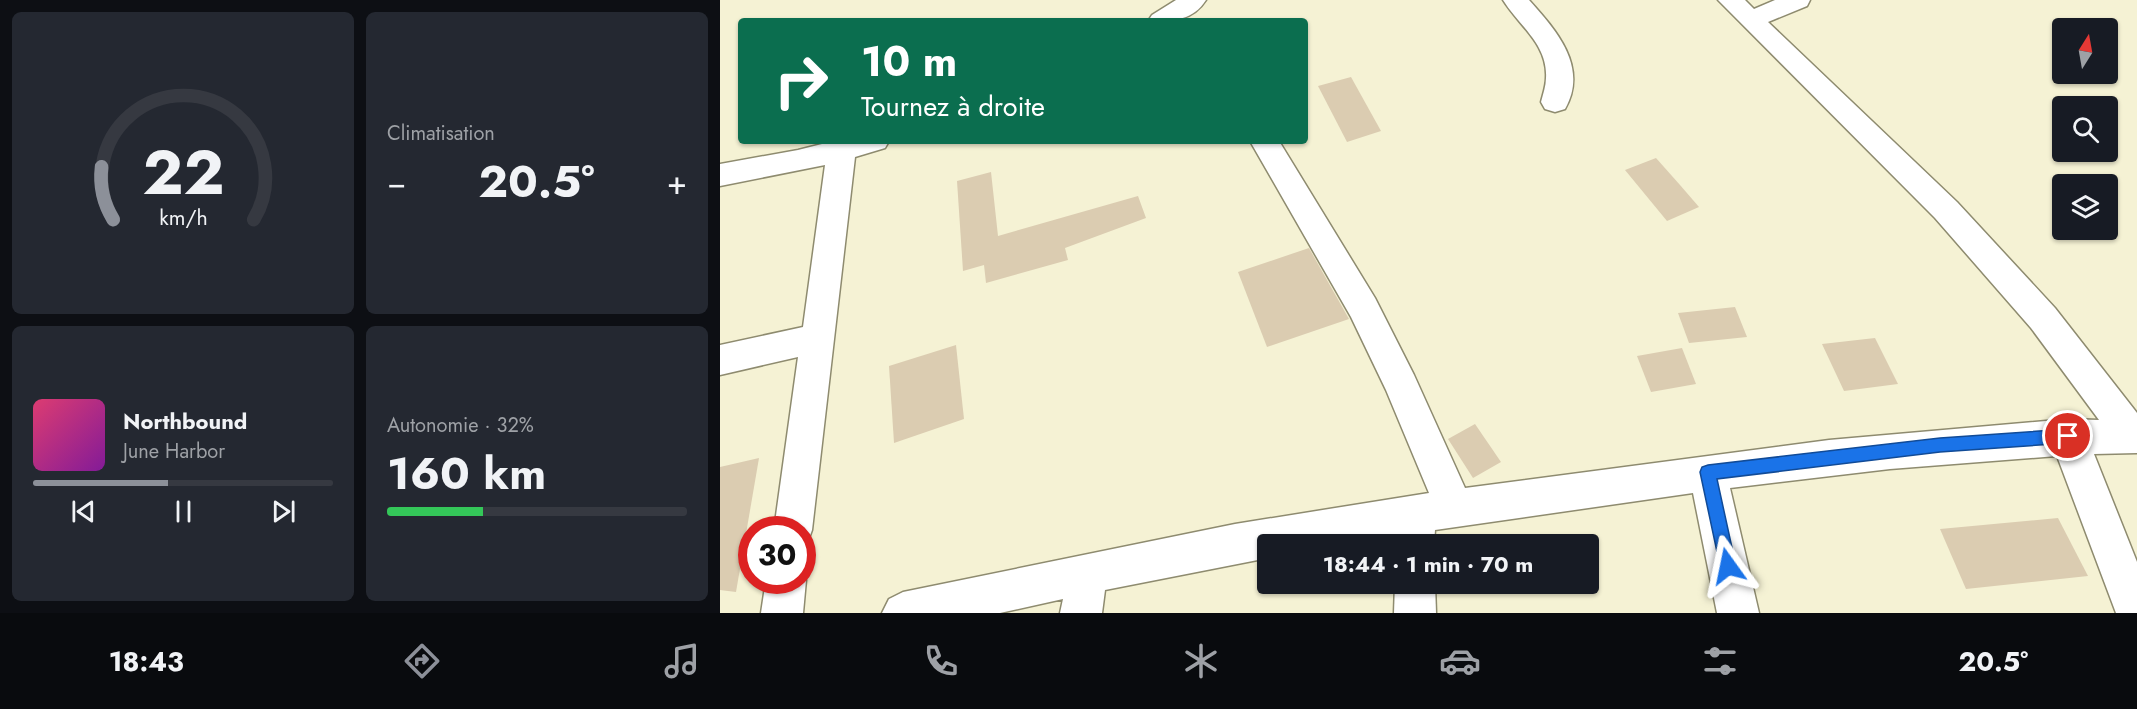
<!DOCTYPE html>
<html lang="fr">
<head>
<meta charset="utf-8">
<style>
  body { margin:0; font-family:Jost,sans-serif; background:#242831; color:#f1f3f6; height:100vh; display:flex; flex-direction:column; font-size:22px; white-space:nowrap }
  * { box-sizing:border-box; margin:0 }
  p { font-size:20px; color:#9ea1a6 }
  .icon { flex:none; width:33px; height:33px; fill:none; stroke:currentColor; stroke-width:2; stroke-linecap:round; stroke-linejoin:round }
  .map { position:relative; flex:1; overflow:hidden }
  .panel { display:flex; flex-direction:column; gap:12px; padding:12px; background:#0d0f14; width:720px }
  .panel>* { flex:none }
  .top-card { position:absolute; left:18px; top:18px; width:570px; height:126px; border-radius:6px; box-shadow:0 2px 4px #0004; background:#0b6e4f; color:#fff; overflow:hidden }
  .needle { width:39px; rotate:11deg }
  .buttons { position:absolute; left:1332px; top:18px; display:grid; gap:12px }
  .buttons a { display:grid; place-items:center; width:66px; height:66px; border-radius:6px; background:#171b24; box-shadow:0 2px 4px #0004; font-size:30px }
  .speed { position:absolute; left:18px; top:516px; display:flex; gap:12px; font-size:30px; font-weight:700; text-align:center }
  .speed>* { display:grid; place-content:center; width:78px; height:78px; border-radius:50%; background:#171b24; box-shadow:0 2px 4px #0004; line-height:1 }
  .speed .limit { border:9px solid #d22; background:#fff; color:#111 }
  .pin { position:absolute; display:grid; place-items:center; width:51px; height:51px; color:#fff; margin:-26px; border:3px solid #fff; border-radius:50%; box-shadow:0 2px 6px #0007 }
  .me { position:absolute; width:66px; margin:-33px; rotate:348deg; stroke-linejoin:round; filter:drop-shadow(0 0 4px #0008) }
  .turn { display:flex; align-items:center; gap:21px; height:126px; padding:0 24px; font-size:27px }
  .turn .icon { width:78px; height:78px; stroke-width:2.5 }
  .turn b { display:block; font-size:42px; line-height:51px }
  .big { font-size:45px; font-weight:700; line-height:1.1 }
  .panel .tile { flex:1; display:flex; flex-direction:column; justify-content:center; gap:9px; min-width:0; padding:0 21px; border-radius:9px; background:#242831 }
  .panel .dial { align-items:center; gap:0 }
  .dial svg { height:156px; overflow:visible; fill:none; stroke:#363941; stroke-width:7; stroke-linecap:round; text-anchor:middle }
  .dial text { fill:#f1f3f6; stroke:none }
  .song { display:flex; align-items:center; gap:18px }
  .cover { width:72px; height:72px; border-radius:9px; background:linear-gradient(135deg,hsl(340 70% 55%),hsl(290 70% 35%)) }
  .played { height:6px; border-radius:3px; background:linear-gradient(90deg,#8c9099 45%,#363941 45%) }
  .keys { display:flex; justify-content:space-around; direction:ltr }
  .heat { display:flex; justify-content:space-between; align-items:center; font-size:33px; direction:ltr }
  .charge { height:9px; border-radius:4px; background:linear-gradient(90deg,#34c759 32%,#363941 0) }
  .panel .tiles { flex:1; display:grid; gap:12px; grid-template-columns:repeat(2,1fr) }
  .trip { position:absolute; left:537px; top:534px; width:342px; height:60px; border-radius:6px; background:#171b24; box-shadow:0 2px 4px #0004; font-weight:700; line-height:60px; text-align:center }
  .dock { display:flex; height:96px; justify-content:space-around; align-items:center; background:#090b0e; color:#9ea1a6 }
  .dock .icon { width:42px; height:42px }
  .dock .on { color:#8c9099 }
  .dock b { font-size:27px; color:#f1f3f6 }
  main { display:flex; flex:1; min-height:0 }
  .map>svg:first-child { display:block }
  .building { fill:#dbccb1 }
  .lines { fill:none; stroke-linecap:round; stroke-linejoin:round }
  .minor-casing { stroke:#8e8b6f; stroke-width:3 }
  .minor { fill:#fff; fill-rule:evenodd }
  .route { fill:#1a73e8; stroke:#114b97; stroke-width:1.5 }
</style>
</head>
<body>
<main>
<section class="panel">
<div class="tiles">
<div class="tile dial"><svg viewBox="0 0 100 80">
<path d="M14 69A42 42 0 1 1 86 69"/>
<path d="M14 69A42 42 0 0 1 8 42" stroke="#8c9099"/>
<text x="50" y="56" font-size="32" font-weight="700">22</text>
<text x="50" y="72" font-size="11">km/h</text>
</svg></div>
<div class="tile"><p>Climatisation</p>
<div class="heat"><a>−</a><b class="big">20.5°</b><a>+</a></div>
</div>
<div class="tile">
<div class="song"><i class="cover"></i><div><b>Northbound</b><p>June Harbor</p></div></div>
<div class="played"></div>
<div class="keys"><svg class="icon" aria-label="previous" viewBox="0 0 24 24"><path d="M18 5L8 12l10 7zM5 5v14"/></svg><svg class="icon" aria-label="pause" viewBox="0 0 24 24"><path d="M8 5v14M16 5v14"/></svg><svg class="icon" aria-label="next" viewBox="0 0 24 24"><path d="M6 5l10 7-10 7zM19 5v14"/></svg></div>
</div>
<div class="tile"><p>Autonomie · 32%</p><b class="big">160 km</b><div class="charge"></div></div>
</div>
</section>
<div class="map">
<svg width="1417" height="613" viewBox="0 0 1417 613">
  <rect width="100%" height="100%" fill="#f5f2d4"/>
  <!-- building -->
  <g class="building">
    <path d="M631,77L661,131L627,142L598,86Z"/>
    <path d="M936,158L960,185L979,207L947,221L905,170Z"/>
    <path d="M271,172L278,236L418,196L426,218L345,248L348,260L266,283L264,265L243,271L237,181Z"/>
    <path d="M589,248L629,319L547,347L518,272Z"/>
    <path d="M1015,307L1027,337L969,343L958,313Z"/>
    <path d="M1155,338L1178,384L1124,391L1102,344Z"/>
    <path d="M236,345L244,419L174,443L169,366Z"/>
    <path d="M962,348L976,384L931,392L917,356Z"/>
    <path d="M755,424L781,462L753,478L728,439Z"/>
    <path d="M39,458L16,592L0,590V467Z"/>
    <path d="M1338,518L1368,576L1246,589L1220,529Z"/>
  </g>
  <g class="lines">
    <defs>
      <g id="minor">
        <path d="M456,0H486C472,22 451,21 428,21L432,15Z"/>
        <path d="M783,0H809C836,30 869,67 845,109L835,112L825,109L821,102C823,94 826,86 826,78C828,44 799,26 783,0Z"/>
        <path d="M998,0H1025L1034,9L1055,0H1090L1087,6L1048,22L1237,202L1335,308L1417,413V453L1374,454L1417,562V613H1396L1337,456L1170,469L1010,488L1039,613H997L973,493L715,530L714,544H676V536L621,544H548V558L385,590L382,613H340L343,599L280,613H162L169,599L183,592L515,524L709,493L666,390L631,317L530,141H559L655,298L694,375L745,488L1109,440L1348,419L1379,420L1311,328L1215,218Z"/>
        <path d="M114,141H169L165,148L135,157L92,530L87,544L82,545V530H54L78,357L0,375V345L83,327L105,165L0,186V164L78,150Z"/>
        <path d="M82,571L86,580L83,613H41L46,580H82Z"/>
        <path d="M675,584H715L716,613H674Z"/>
      </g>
    </defs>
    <!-- minor casing -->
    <use href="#minor" class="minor-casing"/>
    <!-- minor -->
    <use href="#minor" class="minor"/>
  </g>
  <!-- route -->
  <path class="route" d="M1348,429L1353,431L1355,436L1353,441L1348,443L1220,452L997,479L1016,566L1014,572L1008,574L1002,572L1000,566L980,472L982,467L988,465L1220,438Z"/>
</svg>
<div class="buttons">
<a><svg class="needle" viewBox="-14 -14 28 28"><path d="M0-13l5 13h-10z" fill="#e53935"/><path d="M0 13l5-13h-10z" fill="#9ea1a6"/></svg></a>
<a><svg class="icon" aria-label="search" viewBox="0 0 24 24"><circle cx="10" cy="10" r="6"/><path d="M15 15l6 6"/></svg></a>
<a><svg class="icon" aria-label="layers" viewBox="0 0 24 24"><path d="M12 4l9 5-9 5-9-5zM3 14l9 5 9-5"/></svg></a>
</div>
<div class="speed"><div class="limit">30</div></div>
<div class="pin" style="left:1348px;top:436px;background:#d93025"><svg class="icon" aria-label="arrive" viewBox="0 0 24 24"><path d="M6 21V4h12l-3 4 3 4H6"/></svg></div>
<svg class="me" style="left:1008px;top:566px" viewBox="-20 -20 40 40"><path d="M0-17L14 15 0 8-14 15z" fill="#1a73e8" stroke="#fff" stroke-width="4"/></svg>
<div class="trip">18:44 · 1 min · 70 m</div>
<div class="top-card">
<div class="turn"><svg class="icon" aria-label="right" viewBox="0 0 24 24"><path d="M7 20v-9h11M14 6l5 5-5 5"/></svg><div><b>10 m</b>Tournez à droite</div></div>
</div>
</div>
</main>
<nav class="dock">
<b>18:43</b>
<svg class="icon on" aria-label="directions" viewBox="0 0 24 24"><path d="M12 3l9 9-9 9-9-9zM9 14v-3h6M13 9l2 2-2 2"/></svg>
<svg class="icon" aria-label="music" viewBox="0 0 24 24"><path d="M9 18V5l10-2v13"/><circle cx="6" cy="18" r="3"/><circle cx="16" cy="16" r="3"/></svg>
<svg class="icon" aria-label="phone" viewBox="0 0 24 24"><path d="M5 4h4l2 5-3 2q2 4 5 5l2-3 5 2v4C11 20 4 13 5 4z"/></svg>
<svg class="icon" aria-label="climate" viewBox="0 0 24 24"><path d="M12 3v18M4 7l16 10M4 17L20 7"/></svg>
<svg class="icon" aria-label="car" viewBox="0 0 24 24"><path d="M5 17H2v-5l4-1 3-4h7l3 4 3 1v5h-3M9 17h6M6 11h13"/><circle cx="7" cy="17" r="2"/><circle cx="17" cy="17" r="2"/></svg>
<svg class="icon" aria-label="filters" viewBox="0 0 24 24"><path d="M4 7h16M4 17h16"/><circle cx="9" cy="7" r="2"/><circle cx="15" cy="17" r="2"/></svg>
<b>20.5°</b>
</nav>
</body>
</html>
